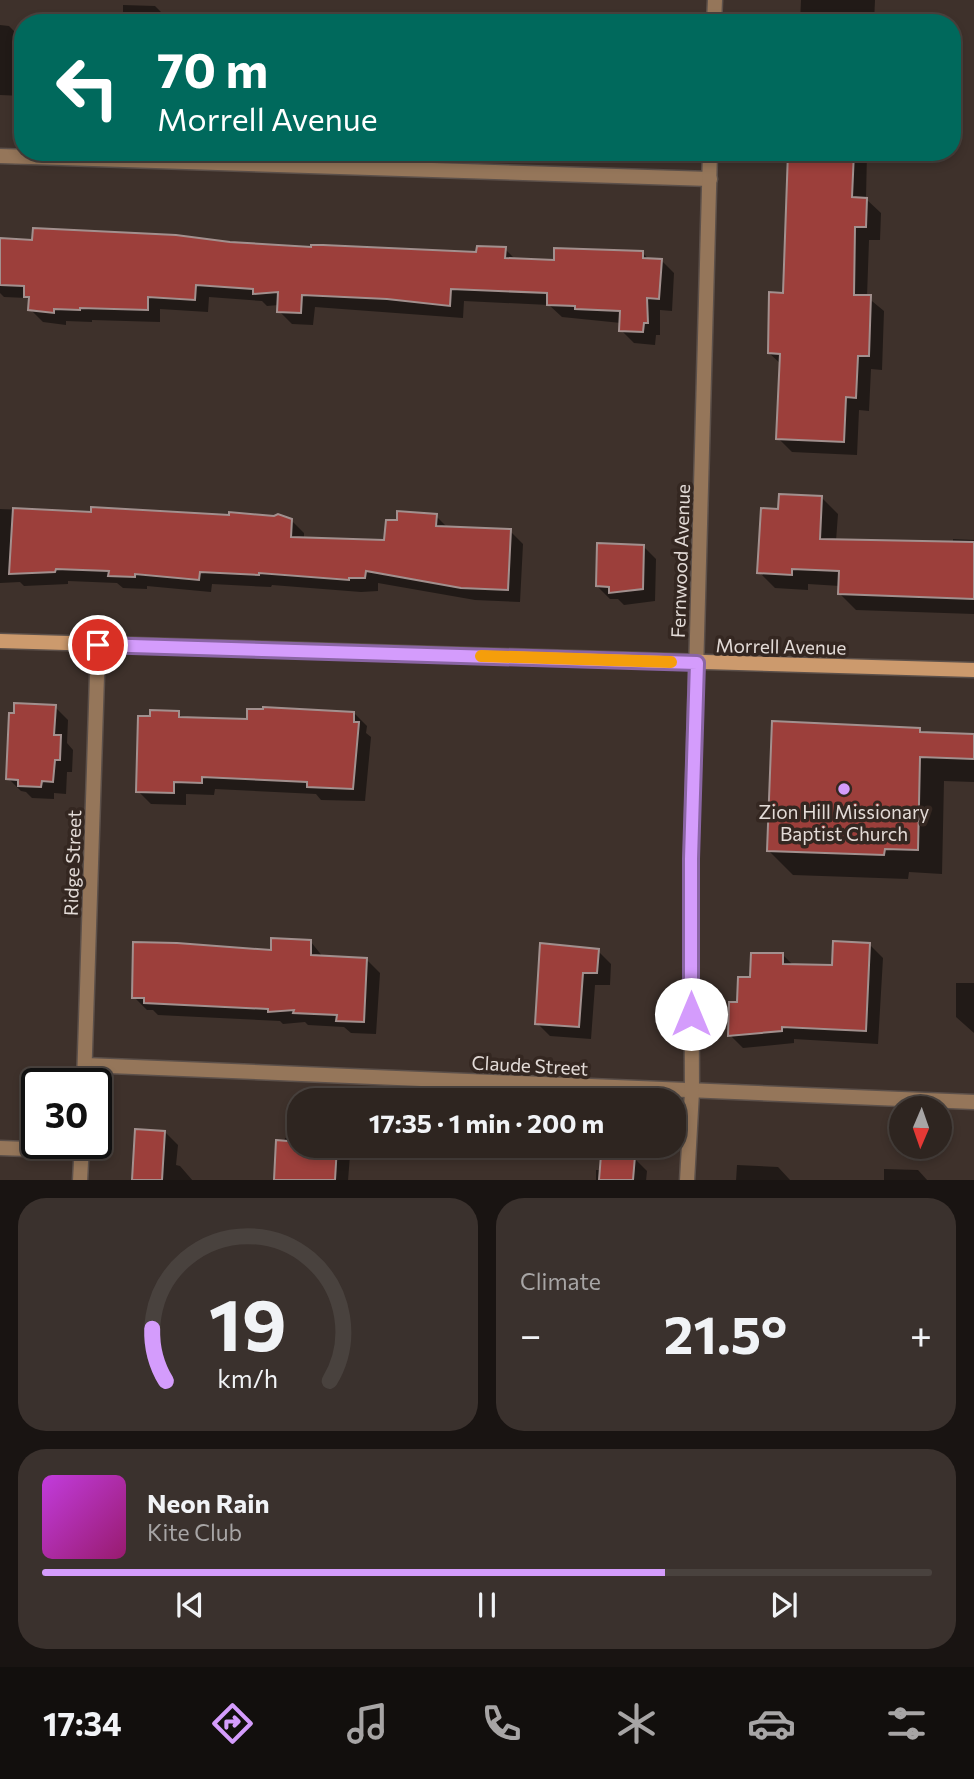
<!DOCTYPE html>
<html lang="en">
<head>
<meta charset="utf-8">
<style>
  body { margin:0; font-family:Commissioner,sans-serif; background:#3a312d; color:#f1f3f6; height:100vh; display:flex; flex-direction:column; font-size:26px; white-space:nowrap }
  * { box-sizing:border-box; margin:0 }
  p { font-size:23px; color:#a7a5a5 }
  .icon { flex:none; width:38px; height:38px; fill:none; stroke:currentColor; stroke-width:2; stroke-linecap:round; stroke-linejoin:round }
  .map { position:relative; height:1180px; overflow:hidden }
  .drawer { display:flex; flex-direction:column; gap:18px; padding:18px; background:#191412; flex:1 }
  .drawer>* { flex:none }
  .banner { position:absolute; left:14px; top:14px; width:947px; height:147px; border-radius:28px; box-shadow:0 4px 10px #0003,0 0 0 2px #49423e; background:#00695c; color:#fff; overflow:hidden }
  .needle { width:46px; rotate:182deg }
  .buttons { position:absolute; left:889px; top:1096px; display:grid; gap:14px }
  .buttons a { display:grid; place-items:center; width:63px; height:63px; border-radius:50%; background:#2e2520; box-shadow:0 4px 10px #0003,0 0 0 2px #49423e; font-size:35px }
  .speed { position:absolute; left:21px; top:1068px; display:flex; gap:14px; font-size:35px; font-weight:700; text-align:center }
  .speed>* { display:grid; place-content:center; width:91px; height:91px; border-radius:50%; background:#2e2520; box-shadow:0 4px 10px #0003,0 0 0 2px #49423e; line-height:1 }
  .speed .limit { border:4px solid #111; border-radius:10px; background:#fff; color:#111 }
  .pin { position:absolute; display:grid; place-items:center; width:60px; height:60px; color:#fff; margin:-30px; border:4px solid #fff; border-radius:50%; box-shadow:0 2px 7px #0007 }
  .me { position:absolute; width:77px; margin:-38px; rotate:0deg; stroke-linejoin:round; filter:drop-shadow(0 0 5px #0008) }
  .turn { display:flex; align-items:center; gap:24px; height:147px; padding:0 28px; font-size:32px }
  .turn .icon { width:91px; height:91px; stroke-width:2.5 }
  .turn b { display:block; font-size:49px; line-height:60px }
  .big { font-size:52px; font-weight:700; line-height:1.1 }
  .drawer .tile { flex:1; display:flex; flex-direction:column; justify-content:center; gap:10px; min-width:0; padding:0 24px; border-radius:28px; background:#3a312d }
  .drawer .dial { align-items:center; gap:0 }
  .dial svg { height:182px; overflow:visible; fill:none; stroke:#49423e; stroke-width:7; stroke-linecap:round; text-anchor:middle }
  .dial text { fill:#f1f3f6; stroke:none }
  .song { display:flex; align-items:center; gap:21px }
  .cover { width:84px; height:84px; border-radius:10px; background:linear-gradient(135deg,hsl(290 70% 55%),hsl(320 70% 35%)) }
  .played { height:7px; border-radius:4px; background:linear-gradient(90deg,#d49cfc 70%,#49423e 70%) }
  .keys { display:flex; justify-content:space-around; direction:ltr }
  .heat { display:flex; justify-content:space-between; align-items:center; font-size:38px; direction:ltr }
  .drawer .tiles { flex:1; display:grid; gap:18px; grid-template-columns:1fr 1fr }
  .tile:last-child { grid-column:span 2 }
  .trip { position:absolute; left:287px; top:1088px; width:399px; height:70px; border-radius:28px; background:#2e2520; box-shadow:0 4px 10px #0003,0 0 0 2px #49423e; font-weight:700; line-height:70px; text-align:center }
  .tabs { display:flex; height:112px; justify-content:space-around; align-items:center; background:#120f0d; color:#a7a5a5 }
  .tabs .icon { width:49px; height:49px }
  .tabs .selected { color:#d49cfc }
  .tabs b { font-size:32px; color:#f1f3f6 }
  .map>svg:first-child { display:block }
  .shadow { fill:#0007 }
  .building { fill:#9c3f3b; stroke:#a2908e; stroke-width:2 }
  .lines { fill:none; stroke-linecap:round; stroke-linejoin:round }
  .street-casing { stroke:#5c504a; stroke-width:17 }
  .secondary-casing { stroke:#5c504a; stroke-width:17 }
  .street { stroke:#95765a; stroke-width:14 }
  .secondary { stroke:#cc9a6d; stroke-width:14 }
  .route-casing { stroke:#8a65a4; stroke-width:18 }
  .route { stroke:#d49cfc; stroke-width:12 }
  .slow { stroke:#f59e0b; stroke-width:12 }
  .poi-dot { fill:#d49cfc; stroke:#342721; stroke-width:2.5 }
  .labels { text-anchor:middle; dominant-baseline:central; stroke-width:7; stroke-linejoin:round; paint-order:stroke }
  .street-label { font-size:19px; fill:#e3dbd7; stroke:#342721 }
  .poi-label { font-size:19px; fill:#e3dbd7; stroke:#342721 }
</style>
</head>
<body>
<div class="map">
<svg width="974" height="1181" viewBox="0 0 974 1181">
  <rect width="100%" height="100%" fill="#3e312b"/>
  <!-- shadow -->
  <g class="shadow">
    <path d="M801,0H875L874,23H800Z"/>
    <path d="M123,5L155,6L168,19V23H123Z"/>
    <path d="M0,25L9,26L18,35H23V96L0,95Z"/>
    <path d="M790,152H867L866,199L881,213L880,240H869L867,297L884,311L882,370L871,369L869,411L859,410L857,455L792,452L778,438L782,365L769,353L785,294Z"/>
    <path d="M0,240L230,244L313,249L478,253L505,249L516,260L556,261L643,253L649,260H661L674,273L672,311L660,310V335H656L655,345L634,343L621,330V323L562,317L549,305L464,301L463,318L315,307L313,325L292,324L279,311V305L267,306L262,301L209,297L208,312L160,309V322L92,320V322L66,321V325L43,322L30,309V301L27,298L4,297L0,293Z"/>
    <path d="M822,498L838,514L836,541L953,543V539L974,540V614L856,610L840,594V586L808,584V590L775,588L759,572L780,511Z"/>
    <path d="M0,509L291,520L304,533V539L386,542L436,516L448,528L510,531L523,544L520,602L475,600L378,583V591L361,592L272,585L271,587L212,584L211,592L147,586V589L123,588L117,583L68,581V584L24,586L20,582L0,583Z"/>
    <path d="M643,546L656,559L655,601L624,605L618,599H610L597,586Z"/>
    <path d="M55,707L68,720L67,743L73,750L72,772H67L66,794L54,793V799L32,798L26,792L21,791L8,778Z"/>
    <path d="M178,713L184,719L249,721L354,713L367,726L366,733L371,737L365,801L321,800L316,794L215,789L214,795L186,794V805L151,804L138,791Z"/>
    <path d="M919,730L923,734L974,736V782L944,781L942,874L909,872L908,879L793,875L769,851Z"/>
    <path d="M311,942L323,957L367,960L380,973L376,1034L351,1033L344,1027L308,1025L305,1022L283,1024L280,1021L158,1015L153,1010H147L134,997L272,952Z"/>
    <path d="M870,945L883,958L878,1044L794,1039V1043L743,1048L730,1035L739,1004L752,979L782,954L794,966L834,967Z"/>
    <path d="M598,951L611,964L610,985H595L591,1039L550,1036L537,1023Z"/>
    <path d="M956,983H974V1033L956,1017Z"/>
    <path d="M136,1131L165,1132L178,1145L176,1165L180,1166L193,1181H134Z"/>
    <path d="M285,1138L299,1139V1146H341L350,1155L348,1181H276Z"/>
    <path d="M634,1158L647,1171L646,1181H596V1170H602Z"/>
    <path d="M737,1165L778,1167L791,1181H736Z"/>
    <path d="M884,1169L918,1170L928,1181H884Z"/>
  </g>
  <!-- building -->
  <g class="building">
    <path d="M788,152H854L852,197L867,198L866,227H855L854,295H871L869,356H858L856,398L846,397L844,442L776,439L780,354L768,353L769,292L783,293Z"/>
    <path d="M33,228L176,235L230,242L311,247V245H323L476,252L477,246L506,247L505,258L554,260V248L643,251V258L662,259L659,299L647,298L648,323H644L643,332L619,331L620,311L575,309V306L547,305V293L451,289L450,306L387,299L302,295L301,313L277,312L278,292L253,294V289L196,285L195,300L148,297V310L80,308V310L54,309V313L28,310L29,297H24V286L0,285V238L32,240Z"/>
    <path d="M779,494L822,496L820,539L974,542V599L838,594L839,571L792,569V575L757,573L761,508L778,509Z"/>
    <path d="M91,507L229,515V512L274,516L278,514L292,519L291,537L384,540L386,520H397V511L437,514L436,526L511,529L508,590L461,588L366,571L365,578H349V580L259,573V575L200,572L199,580L135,574V577L108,576L109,571L56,569L55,572L9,574L13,508L91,512Z"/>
    <path d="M597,543L644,545L643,589L609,593V587L596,586Z"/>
    <path d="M14,703L56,705L54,735H61L60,760H55L53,782L42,781L41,787L18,786V780L6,779L9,713H14Z"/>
    <path d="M263,707L354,712V722H359L353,789L307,787V782L202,777V783L174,782V793L136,792L138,716H150V710L179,711V717L247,719V709H263Z"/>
    <path d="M772,721L920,728V732L974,734V759L920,757L918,850L885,849L884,855L767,851Z"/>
    <path d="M271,938L311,940V955L367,958L364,1022L336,1021L337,1015L293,1013L294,1010L268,1012V1009L144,1003V998H132L133,942L177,943L271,950Z"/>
    <path d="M833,941L870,943L866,1031L782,1027V1031L728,1036L729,1002H737L738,977H750L751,953H783V964L832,965Z"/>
    <path d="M540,943L599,949L597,973H583L579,1027L535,1024Z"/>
    <path d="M135,1129L165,1131L162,1180H132Z"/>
    <path d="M276,1140L299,1142V1146H337L335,1180H274Z"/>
    <path d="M601,1155L635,1156L633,1180H599Z"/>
  </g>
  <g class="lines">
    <defs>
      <g id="street">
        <path d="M714,23L715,0"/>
        <path d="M0,156L710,179"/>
        <path d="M85,1065L974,1102"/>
        <path d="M84,1083L98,644"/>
        <path d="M0,1148L82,1151"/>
        <path d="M80,1181L82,1143"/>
        <path d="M687,1181L692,1092L691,859L710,152"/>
      </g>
      <path id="secondary" d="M0,641L974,670"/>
    </defs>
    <!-- street casing -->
    <use href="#street" class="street-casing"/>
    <!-- secondary casing -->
    <use href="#secondary" class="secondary-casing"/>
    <!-- street -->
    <use href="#street" class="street"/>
    <!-- secondary -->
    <use href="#secondary" class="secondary"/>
  </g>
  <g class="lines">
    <defs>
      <path id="route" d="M98,645L697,663L691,859V1014"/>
    </defs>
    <!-- route casing -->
    <use href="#route" class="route-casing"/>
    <!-- route -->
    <use href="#route" class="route"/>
    <!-- slow -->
    <path class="slow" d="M481,656L671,662"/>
  </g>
  <!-- markers -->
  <circle class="poi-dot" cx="844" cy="789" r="7"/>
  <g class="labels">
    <!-- street labels -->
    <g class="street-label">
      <text transform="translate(680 561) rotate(-88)">Fernwood Avenue</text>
      <text transform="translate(781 646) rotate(1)">Morrell Avenue</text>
      <text transform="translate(72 863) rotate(-88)">Ridge Street</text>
      <text transform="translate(530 1065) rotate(3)">Claude Street</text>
    </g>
    <!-- poi labels -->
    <g class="poi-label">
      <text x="844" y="811">Zion Hill Missionary<tspan x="844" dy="22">Baptist Church</tspan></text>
    </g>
  </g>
</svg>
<div class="buttons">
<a><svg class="needle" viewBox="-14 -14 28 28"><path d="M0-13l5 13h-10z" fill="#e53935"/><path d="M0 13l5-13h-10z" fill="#a7a5a5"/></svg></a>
</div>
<div class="speed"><div class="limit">30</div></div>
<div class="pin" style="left:98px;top:645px;background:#d93025"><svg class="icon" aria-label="arrive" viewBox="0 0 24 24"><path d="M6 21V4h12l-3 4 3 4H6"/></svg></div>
<svg class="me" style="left:691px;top:1014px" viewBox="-20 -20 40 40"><circle r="19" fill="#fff"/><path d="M0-13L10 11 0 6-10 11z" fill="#d49cfc"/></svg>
<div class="trip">17:35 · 1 min · 200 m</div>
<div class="banner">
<div class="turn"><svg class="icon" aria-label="left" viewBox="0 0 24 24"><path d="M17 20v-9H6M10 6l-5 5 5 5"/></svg><div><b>70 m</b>Morrell Avenue</div></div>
</div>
</div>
<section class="drawer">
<div class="tiles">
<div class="tile dial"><svg viewBox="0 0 100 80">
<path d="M14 69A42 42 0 1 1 86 69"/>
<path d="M14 69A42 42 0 0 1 8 46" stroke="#d49cfc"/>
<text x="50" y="56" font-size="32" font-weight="700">19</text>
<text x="50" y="72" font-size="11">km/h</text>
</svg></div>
<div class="tile"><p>Climate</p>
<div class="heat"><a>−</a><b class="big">21.5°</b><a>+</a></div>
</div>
<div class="tile">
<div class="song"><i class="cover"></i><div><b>Neon Rain</b><p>Kite Club</p></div></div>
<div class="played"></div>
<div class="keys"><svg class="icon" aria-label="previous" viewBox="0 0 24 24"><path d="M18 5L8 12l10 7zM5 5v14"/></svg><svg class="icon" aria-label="pause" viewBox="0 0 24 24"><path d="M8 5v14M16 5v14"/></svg><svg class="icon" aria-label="next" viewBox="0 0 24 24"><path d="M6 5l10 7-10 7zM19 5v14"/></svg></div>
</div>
</div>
</section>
<nav class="tabs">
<b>17:34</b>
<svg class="icon selected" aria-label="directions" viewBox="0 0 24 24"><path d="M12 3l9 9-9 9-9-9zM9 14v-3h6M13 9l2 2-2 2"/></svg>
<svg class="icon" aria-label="music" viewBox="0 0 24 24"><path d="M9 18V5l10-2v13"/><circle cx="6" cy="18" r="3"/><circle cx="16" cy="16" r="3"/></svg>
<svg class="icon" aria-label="phone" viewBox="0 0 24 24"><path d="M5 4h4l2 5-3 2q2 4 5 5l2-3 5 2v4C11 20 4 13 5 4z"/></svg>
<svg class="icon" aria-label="climate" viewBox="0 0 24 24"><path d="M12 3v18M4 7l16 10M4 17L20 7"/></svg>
<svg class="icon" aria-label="car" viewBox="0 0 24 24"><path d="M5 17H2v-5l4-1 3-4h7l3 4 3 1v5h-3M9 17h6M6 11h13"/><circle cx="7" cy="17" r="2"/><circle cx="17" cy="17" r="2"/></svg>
<svg class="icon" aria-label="filters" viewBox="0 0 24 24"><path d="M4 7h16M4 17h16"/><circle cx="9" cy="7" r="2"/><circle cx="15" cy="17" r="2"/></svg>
</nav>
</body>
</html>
